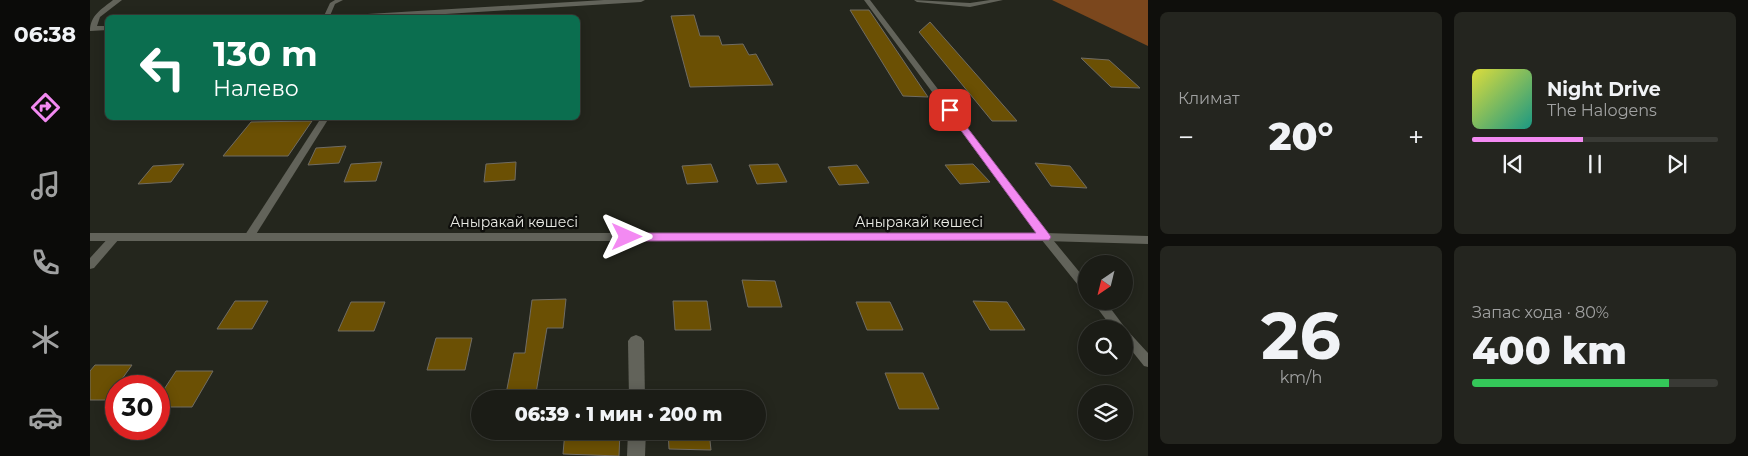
<!DOCTYPE html>
<html lang="ru">
<head>
<meta charset="utf-8">
<style>
  body { margin:0; font-family:Montserrat,sans-serif; background:#24251f; color:#f1f3f6; height:100vh; display:flex; flex-direction:column; font-size:19px; white-space:nowrap }
  * { box-sizing:border-box; margin:0 }
  p { font-size:16px; color:#a0a1a1 }
  .icon { flex:none; width:28px; height:28px; fill:none; stroke:currentColor; stroke-width:2; stroke-linecap:round; stroke-linejoin:round }
  .map { position:relative; flex:1; overflow:hidden }
  .panel { display:flex; flex-direction:column; gap:12px; padding:12px; background:#0f0f0c; width:600px }
  .panel>* { flex:none }
  .banner { position:absolute; left:15px; top:15px; width:475px; height:105px; border-radius:8px; box-shadow:0 2px 12px #0003,0 0 0 1px #393a35; background:#0b6e4f; color:#fff; overflow:hidden }
  .needle { width:32px; rotate:215deg }
  .controls { position:absolute; left:988px; top:255px; display:grid; gap:10px }
  .controls a { display:grid; place-items:center; width:55px; height:55px; border-radius:50%; background:#1b1c16; box-shadow:0 2px 12px #0003,0 0 0 1px #393a35; font-size:25px }
  .speed { position:absolute; left:15px; top:375px; display:flex; gap:10px; font-size:25px; font-weight:700; text-align:center }
  .speed>* { display:grid; place-content:center; width:65px; height:65px; border-radius:50%; background:#1b1c16; box-shadow:0 2px 12px #0003,0 0 0 1px #393a35; line-height:1 }
  .speed .limit { border:8px solid #d22; background:#fff; color:#111 }
  .pin { position:absolute; display:grid; place-items:center; width:42px; height:42px; color:#fff; margin:-21px; border-radius:10px; box-shadow:0 2px 8px #0006 }
  .me { position:absolute; width:55px; margin:-28px; rotate:90deg; stroke-linejoin:round; filter:drop-shadow(0 0 4px #0008) }
  .turn { display:flex; align-items:center; gap:18px; height:105px; padding:0 25px; font-size:22px }
  .turn .icon { width:65px; height:65px; stroke-width:2.5 }
  .turn b { display:block; font-size:35px; line-height:42px }
  .big { font-size:38px; font-weight:800; line-height:1.1 }
  .panel .tile { flex:1; display:flex; flex-direction:column; justify-content:center; gap:8px; min-width:0; padding:0 18px; border-radius:8px; background:#24251f }
  .panel .dial { align-items:center; gap:0 }
  .dial b { font-size:65px; line-height:1 }
  .song { display:flex; align-items:center; gap:15px }
  .cover { width:60px; height:60px; border-radius:8px; background:linear-gradient(135deg,hsl(60 70% 55%),hsl(170 70% 35%)) }
  .played { height:5px; border-radius:2px; background:linear-gradient(90deg,#f38af2 45%,#393a35 45%) }
  .keys { display:flex; justify-content:space-around; direction:ltr }
  .heat { display:flex; justify-content:space-between; align-items:center; font-size:28px; direction:ltr }
  .charge { height:8px; border-radius:4px; background:linear-gradient(90deg,#34c759 80%,#393a35 0) }
  .panel .tiles { flex:1; display:grid; gap:12px; grid-template-columns:repeat(2,1fr) }
  .trip { position:absolute; left:381px; top:390px; width:295px; height:50px; border-radius:25px; background:#1b1c16; box-shadow:0 2px 12px #0003,0 0 0 1px #393a35; font-weight:800; line-height:50px; text-align:center }
  main { display:flex; flex:1; min-height:0 }
  .dock { display:flex; flex-direction:column; width:90px; justify-content:space-around; align-items:center; background:#0b0b09; color:#a0a1a1 }
  .dock .icon { width:35px; height:35px }
  .dock .active { color:#f38af2 }
  .dock b { font-size:22px; color:#f1f3f6 }
  .map>svg:first-child { display:block }
  .forest { fill:#7b471d }
  .building { fill:#6b5004; stroke:#706c63 }
  .lines { fill:none; stroke-linecap:round; stroke-linejoin:round }
  .service { fill:#62635a; fill-rule:evenodd }
  .minor { fill:#62635a; fill-rule:evenodd }
  .route { fill:#f38af2; stroke:#9e5a9d }
  .labels { text-anchor:middle; dominant-baseline:central; stroke-width:4.5; stroke-linejoin:round; paint-order:stroke }
  .street-label { font-size:14px; fill:#e9eae4; stroke:#0e0e0b }
</style>
</head>
<body>
<main>
<nav class="dock">
<b>06:38</b>
<svg class="icon active" aria-label="directions" viewBox="0 0 24 24"><path d="M12 3l9 9-9 9-9-9zM9 14v-3h6M13 9l2 2-2 2"/></svg>
<svg class="icon" aria-label="music" viewBox="0 0 24 24"><path d="M9 18V5l10-2v13"/><circle cx="6" cy="18" r="3"/><circle cx="16" cy="16" r="3"/></svg>
<svg class="icon" aria-label="phone" viewBox="0 0 24 24"><path d="M5 4h4l2 5-3 2q2 4 5 5l2-3 5 2v4C11 20 4 13 5 4z"/></svg>
<svg class="icon" aria-label="climate" viewBox="0 0 24 24"><path d="M12 3v18M4 7l16 10M4 17L20 7"/></svg>
<svg class="icon" aria-label="car" viewBox="0 0 24 24"><path d="M5 17H2v-5l4-1 3-4h7l3 4 3 1v5h-3M9 17h6M6 11h13"/><circle cx="7" cy="17" r="2"/><circle cx="17" cy="17" r="2"/></svg>
</nav>
<div class="map">
<svg width="1058" height="456" viewBox="0 0 1058 456">
  <rect width="100%" height="100%" fill="#24261d"/>
  <!-- forest -->
  <path class="forest" d="M962,0H1058V46Z"/>
  <!-- building -->
  <g class="building">
    <path d="M760,10H779L838,97L813,96Z"/>
    <path d="M604,15L610,36H629L632,45L653,44L659,55L666,54L683,85L600,87L581,16Z"/>
    <path d="M840,22L892,81L927,121H902L829,32Z"/>
    <path d="M991,58L1019,60L1050,88L1021,87Z"/>
    <path d="M222,121L198,156H133L161,122Z"/>
    <path d="M256,146L249,163L218,165L226,148Z"/>
    <path d="M292,162L286,181L254,182L261,164Z"/>
    <path d="M426,162L425,180L394,182L396,164Z"/>
    <path d="M945,163L980,166L997,188L961,186Z"/>
    <path d="M94,164L81,182L48,184L63,166Z"/>
    <path d="M621,164L628,182L597,184L592,166Z"/>
    <path d="M688,164L697,182L667,184L659,165Z"/>
    <path d="M883,164L900,182L870,184L855,165Z"/>
    <path d="M767,165L779,183L749,185L738,167Z"/>
    <path d="M652,280L685,281L692,307H658Z"/>
    <path d="M476,299L473,328H457L445,399H415L424,353H435L442,300Z"/>
    <path d="M145,301H178L162,329H127Z"/>
    <path d="M583,301H617L621,330H585Z"/>
    <path d="M883,301L917,302L935,330H900Z"/>
    <path d="M261,302H295L284,331H248Z"/>
    <path d="M766,302H800L813,330H777Z"/>
    <path d="M346,338H382L375,370H337Z"/>
    <path d="M5,365H42L17,400H0V371Z"/>
    <path d="M86,371H123L102,407H69V397Z"/>
    <path d="M795,373H833L849,409H809Z"/>
    <path d="M475,431H530L529,456L473,454Z"/>
    <path d="M578,431H619L621,450L579,449Z"/>
  </g>
  <g class="lines">
    <!-- service -->
    <g class="service">
      <path d="M245,0H253L245,4L239,18H233L240,3Z"/>
      <path d="M774,0H780L959,235L996,280V291L992,290L951,239Z"/>
      <path d="M824,0L880,3L900,0H913L880,7L827,2Z"/>
      <path d="M231,118H239L163,239H155L154,237L155,235Z"/>
      <path d="M25,233L29,235L30,237L29,239L4,268L0,269V258L21,235Z"/>
      <path d="M1002,301H1015L1036,329L1058,353V367L1054,366L1034,341V329H1023Z"/>
    </g>
    <!-- minor -->
    <g class="minor">
      <path d="M23,0H32L10,17L7,26H18V30L0,31C0,15 12,9 23,0Z"/>
      <path d="M514,0H555L551,2L291,18H241L244,16Z"/>
      <path d="M0,233H955L1058,236V244L955,241H0Z"/>
      <path d="M546,335L551,337L554,341L555,399H539L538,341L541,337Z"/>
      <path d="M538,431H556L555,456H537Z"/>
    </g>
  </g>
  <!-- route -->
  <path class="route" d="M860,108L863,109L959,234L961,237L959,240L537,241L531,237L537,233H946L856,110Z"/>
  <g class="labels">
    <!-- street labels -->
    <g class="street-label">
      <text x="424" y="222">Аныракай көшесі</text>
      <text x="829" y="222">Аныракай көшесі</text>
    </g>
  </g>
</svg>
<div class="controls">
<a><svg class="needle" viewBox="-14 -14 28 28"><path d="M0-13l5 13h-10z" fill="#e53935"/><path d="M0 13l5-13h-10z" fill="#a0a1a1"/></svg></a>
<a><svg class="icon" aria-label="search" viewBox="0 0 24 24"><circle cx="10" cy="10" r="6"/><path d="M15 15l6 6"/></svg></a>
<a><svg class="icon" aria-label="layers" viewBox="0 0 24 24"><path d="M12 4l9 5-9 5-9-5zM3 14l9 5 9-5"/></svg></a>
</div>
<div class="speed"><div class="limit">30</div></div>
<div class="pin" style="left:860px;top:110px;background:#d93025"><svg class="icon" aria-label="arrive" viewBox="0 0 24 24"><path d="M6 21V4h12l-3 4 3 4H6"/></svg></div>
<svg class="me" style="left:537px;top:237px" viewBox="-20 -20 40 40"><path d="M0-17L14 15 0 8-14 15z" fill="#f38af2" stroke="#fff" stroke-width="4"/></svg>
<div class="trip">06:39 · 1 мин · 200 m</div>
<div class="banner">
<div class="turn"><svg class="icon" aria-label="left" viewBox="0 0 24 24"><path d="M17 20v-9H6M10 6l-5 5 5 5"/></svg><div><b>130 m</b>Налево</div></div>
</div>
</div>
<section class="panel">
<div class="tiles">
<div class="tile"><p>Климат</p>
<div class="heat"><a>−</a><b class="big">20°</b><a>+</a></div>
</div>
<div class="tile">
<div class="song"><i class="cover"></i><div><b>Night Drive</b><p>The Halogens</p></div></div>
<div class="played"></div>
<div class="keys"><svg class="icon" aria-label="previous" viewBox="0 0 24 24"><path d="M18 5L8 12l10 7zM5 5v14"/></svg><svg class="icon" aria-label="pause" viewBox="0 0 24 24"><path d="M8 5v14M16 5v14"/></svg><svg class="icon" aria-label="next" viewBox="0 0 24 24"><path d="M6 5l10 7-10 7zM19 5v14"/></svg></div>
</div>
<div class="tile dial"><b>26</b><p>km/h</p></div>
<div class="tile"><p>Запас хода · 80%</p><b class="big">400 km</b><div class="charge"></div></div>
</div>
</section>
</main>
</body>
</html>
